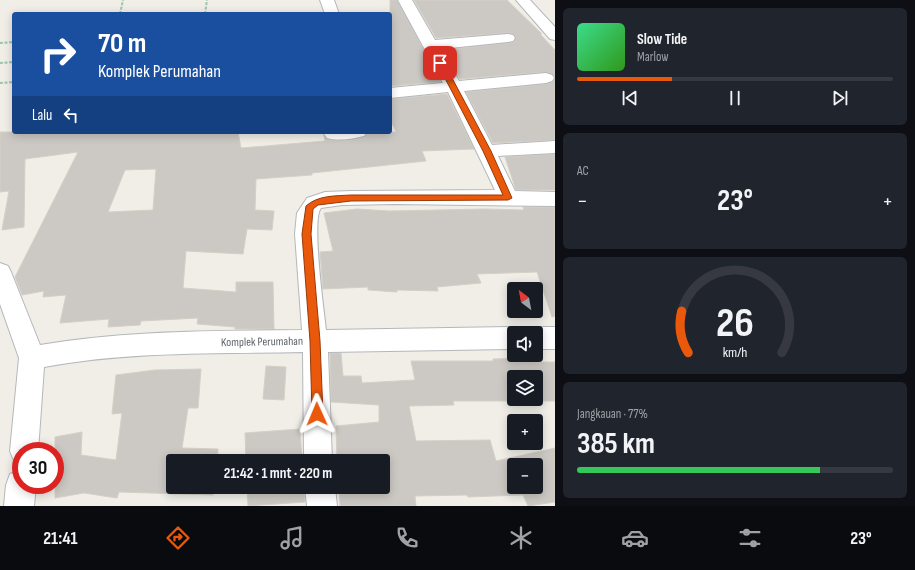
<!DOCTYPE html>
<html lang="id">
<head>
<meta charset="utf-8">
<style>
  body { margin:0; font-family:"Sofia Sans Condensed",sans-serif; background:#20242c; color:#f1f3f6; height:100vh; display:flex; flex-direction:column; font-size:15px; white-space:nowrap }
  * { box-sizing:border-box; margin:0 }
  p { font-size:13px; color:#9ea1a6 }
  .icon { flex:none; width:22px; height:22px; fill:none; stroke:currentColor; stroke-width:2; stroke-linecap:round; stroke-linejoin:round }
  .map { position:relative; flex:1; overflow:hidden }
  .panel { display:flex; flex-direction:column; gap:8px; padding:8px; background:#0d0f14; width:360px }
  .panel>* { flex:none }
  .guide { position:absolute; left:12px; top:12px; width:380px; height:122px; border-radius:4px; box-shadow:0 2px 10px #0003; background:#1a4fa0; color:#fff; overflow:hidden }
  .needle { width:26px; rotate:328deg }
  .tools { position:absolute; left:507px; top:282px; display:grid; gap:8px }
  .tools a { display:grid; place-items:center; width:36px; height:36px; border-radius:4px; background:#171b24; box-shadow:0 2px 10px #0003; font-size:20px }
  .speed { position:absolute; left:12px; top:442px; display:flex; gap:8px; font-size:20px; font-weight:700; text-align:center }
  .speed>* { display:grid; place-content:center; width:52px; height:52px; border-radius:50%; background:#171b24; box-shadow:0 2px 10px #0003; line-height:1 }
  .speed .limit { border:6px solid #d22; background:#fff; color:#111 }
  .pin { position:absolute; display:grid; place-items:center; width:34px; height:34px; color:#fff; margin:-17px; border-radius:8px; box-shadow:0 2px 6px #0006 }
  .me { position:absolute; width:44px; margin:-22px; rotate:359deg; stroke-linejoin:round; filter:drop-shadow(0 0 3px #0008) }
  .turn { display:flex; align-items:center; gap:14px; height:84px; padding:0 20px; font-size:18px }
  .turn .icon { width:52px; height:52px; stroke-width:2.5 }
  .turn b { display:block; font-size:28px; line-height:34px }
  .then { display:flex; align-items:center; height:38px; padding:0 20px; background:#0003; gap:8px; font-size:15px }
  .big { font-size:30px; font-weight:700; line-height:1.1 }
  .panel .widget { flex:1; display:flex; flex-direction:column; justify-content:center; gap:6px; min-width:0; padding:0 14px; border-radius:6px; background:#20242c }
  .panel .dial { align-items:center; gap:0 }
  .dial svg { height:104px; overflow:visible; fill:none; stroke:#363941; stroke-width:7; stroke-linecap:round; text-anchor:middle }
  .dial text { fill:#f1f3f6; stroke:none }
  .song { display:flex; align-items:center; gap:12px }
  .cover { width:48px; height:48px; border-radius:6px; background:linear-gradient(135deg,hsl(150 70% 55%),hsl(110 70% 35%)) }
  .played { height:4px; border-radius:2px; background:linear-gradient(90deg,#ea580c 30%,#363941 30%) }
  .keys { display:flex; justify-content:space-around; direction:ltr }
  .heat { display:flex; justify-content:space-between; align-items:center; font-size:22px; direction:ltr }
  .charge { height:6px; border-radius:3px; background:linear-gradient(90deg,#34c759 77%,#363941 0) }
  .trip { position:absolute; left:166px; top:454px; width:224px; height:40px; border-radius:4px; background:#171b24; box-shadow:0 2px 10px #0003; font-weight:700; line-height:40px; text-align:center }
  .tabs { display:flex; height:64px; justify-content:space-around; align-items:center; background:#090b0e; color:#9ea1a6 }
  .tabs .icon { width:28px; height:28px }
  .tabs .selected { color:#ea580c }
  .tabs b { font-size:18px; color:#f1f3f6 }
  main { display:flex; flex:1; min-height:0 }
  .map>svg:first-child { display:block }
  .building { fill:#ccc9c4; stroke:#d5d0c5; fill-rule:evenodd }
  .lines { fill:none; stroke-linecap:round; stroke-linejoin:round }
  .minor-casing { stroke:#b4b7bb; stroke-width:2 }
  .path { stroke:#9bc6a8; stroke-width:2; stroke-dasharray:3 1.5; stroke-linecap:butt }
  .minor { fill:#fff; fill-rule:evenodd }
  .route { fill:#ea580c; stroke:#983908 }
  .labels { text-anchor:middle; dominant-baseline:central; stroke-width:3; stroke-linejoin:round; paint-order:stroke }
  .street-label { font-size:12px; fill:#5e6267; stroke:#fff }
</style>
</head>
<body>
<main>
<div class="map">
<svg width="555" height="506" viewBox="0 0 555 506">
  <rect width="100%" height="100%" fill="#f0eee7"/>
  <!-- building -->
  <g class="building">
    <path d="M390,0H397L441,82L390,86Z"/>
    <path d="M414,0H507L542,34H540L555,50V77L552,74L546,72L460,79L442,50L508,43L514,42L516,37L513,34L508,33L436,38Z"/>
    <path d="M555,79V140L493,143L466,92L546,84L552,82Z"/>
    <path d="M447,94L474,149L422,151L426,161L312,173V175L256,179L255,210L274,211L272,230L247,229L243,254L186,251L183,288L236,292V282H273L274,329H235V327L197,324L198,318L141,321L140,325L108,327L109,319L60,323L66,295L43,297L44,291L22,295L15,277L78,152L25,159L24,227L2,230L9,191L0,192V132H238L241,148L325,141L324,136L327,139L331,140L346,141L364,137L368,132H396L390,119V99ZM156,169L153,210L108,212L125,170Z"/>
    <path d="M555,154V190H516L505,157Z"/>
    <path d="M523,207H555V316L552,317L537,272L477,274L481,283L437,287L438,291L397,290V292L368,290V287L323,289L320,252L333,251L324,213L357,209L389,211L485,209L524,210Z"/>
    <path d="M330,353H341L343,376H361L362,383L415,380L411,361H493V359L529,358L530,362H555V401H453L454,405L409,406L416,441L490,440L496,461L555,448V502L528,506L523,495L468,497L467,495L415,496L416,506H340L339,487H383V461H337L336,426L379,422V405L331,402ZM514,377H536V399H514ZM514,465H536V487H514Z"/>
    <path d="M266,366L286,367L284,400L263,399Z"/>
    <path d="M201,369L198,408H188L182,448L218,449L217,461H173V487H214L213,495L119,492L117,498L84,493L55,498V437L82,432L81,455L116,460L122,413L112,414L116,375L155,370Z"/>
    <path d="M300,429L302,461H246L245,433Z"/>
    <path d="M247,487H304L305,502L248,506Z"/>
  </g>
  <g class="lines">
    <defs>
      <g id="minor">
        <path d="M320,0H334L339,14H325Z"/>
        <path d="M398,0H412L435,40L508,34L513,35L515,38L513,41L508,42L440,49L459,81L546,73L552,75L554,78L552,81L546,83L464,91L492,145L555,141V153L498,156L515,191L555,192V206L395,204L342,205L321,208C311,219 324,311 326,330L514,327L523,330L524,333H514V349L328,352L332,461H304L303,352C217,354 129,351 44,367L38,451H21V464L14,461L10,451L19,358L0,304V263L8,266L11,272L40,345C126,330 214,331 302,330L295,234L297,213L307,198L325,192L351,191L495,190L448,92L390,98V88L443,83Z"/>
        <path d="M516,0H530L555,27V40L550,39Z"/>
        <path d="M325,132H367L364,136C353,139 338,141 327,138L324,134Z"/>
        <path d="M536,327H555V349H536V333H526L527,330Z"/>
        <path d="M21,470V485H36L34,506H4L6,485L10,474Z"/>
        <path d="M305,487H335L337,506H307Z"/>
      </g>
    </defs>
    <!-- minor casing -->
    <use href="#minor" class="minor-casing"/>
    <!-- path -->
    <g class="path">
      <path d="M120,14L123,0"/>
      <path d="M205,14L207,0"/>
      <path d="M0,43L14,42"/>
      <path d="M0,63L14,62"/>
      <path d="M0,83L14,82"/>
    </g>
    <!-- minor -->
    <use href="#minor" class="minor"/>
  </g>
  <!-- route -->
  <path class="route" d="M438,62L444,63L491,151L512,198L508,200L351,201L318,205L313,209L311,234L320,341L323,414L321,418L317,419L313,418L312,414L310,341L302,234L306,206C318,195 336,196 351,195H503L483,151L437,63Z"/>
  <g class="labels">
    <!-- street labels -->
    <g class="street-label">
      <text transform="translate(262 342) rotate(-1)">Komplek Perumahan</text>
    </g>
  </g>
</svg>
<div class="tools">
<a><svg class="needle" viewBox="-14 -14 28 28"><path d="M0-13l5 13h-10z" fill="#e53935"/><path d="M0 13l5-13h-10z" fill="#9ea1a6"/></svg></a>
<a><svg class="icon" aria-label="sound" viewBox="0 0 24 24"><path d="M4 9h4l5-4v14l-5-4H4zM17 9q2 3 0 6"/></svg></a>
<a><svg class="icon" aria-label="layers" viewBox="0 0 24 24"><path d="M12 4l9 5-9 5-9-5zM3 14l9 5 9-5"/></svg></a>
<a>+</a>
<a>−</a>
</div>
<div class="speed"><div class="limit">30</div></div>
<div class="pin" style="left:440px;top:63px;background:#d93025"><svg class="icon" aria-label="arrive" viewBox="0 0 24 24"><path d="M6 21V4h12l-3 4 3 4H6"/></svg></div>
<svg class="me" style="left:317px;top:414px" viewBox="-20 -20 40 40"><path d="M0-17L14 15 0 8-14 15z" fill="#ea580c" stroke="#fff" stroke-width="4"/></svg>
<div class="trip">21:42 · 1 mnt · 220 m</div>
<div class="guide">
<div class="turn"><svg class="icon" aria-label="right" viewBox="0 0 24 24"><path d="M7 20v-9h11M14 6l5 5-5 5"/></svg><div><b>70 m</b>Komplek Perumahan</div></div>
<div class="then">Lalu<svg class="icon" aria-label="left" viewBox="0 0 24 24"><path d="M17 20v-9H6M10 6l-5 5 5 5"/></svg></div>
</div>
</div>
<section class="panel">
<div class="widget">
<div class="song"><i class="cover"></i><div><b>Slow Tide</b><p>Marlow</p></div></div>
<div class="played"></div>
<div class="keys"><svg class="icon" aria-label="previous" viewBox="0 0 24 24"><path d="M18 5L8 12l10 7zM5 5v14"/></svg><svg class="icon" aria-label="pause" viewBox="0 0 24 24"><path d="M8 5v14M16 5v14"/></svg><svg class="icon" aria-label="next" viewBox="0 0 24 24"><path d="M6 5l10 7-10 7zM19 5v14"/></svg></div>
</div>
<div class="widget"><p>AC</p>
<div class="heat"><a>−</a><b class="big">23°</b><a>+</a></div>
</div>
<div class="widget dial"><svg viewBox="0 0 100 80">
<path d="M14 69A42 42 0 1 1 86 69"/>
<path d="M14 69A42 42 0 0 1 9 37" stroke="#ea580c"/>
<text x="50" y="56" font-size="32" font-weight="700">26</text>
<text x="50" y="72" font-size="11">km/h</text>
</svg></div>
<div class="widget"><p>Jangkauan · 77%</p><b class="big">385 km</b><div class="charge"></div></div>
</section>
</main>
<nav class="tabs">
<b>21:41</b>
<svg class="icon selected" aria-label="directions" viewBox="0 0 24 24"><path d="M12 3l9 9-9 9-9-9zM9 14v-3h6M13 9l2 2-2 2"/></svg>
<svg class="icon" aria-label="music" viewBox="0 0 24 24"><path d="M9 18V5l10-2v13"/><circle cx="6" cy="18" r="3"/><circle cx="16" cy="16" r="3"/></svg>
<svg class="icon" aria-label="phone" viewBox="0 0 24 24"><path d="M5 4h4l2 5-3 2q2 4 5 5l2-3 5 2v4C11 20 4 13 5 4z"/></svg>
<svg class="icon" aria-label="climate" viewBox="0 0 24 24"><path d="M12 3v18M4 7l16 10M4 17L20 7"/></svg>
<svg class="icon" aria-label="car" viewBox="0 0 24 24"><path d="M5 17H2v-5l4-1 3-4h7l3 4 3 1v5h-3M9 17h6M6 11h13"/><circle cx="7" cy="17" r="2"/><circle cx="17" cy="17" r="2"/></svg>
<svg class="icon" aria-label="filters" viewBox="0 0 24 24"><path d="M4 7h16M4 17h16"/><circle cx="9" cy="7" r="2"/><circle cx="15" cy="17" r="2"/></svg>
<b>23°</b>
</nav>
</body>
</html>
